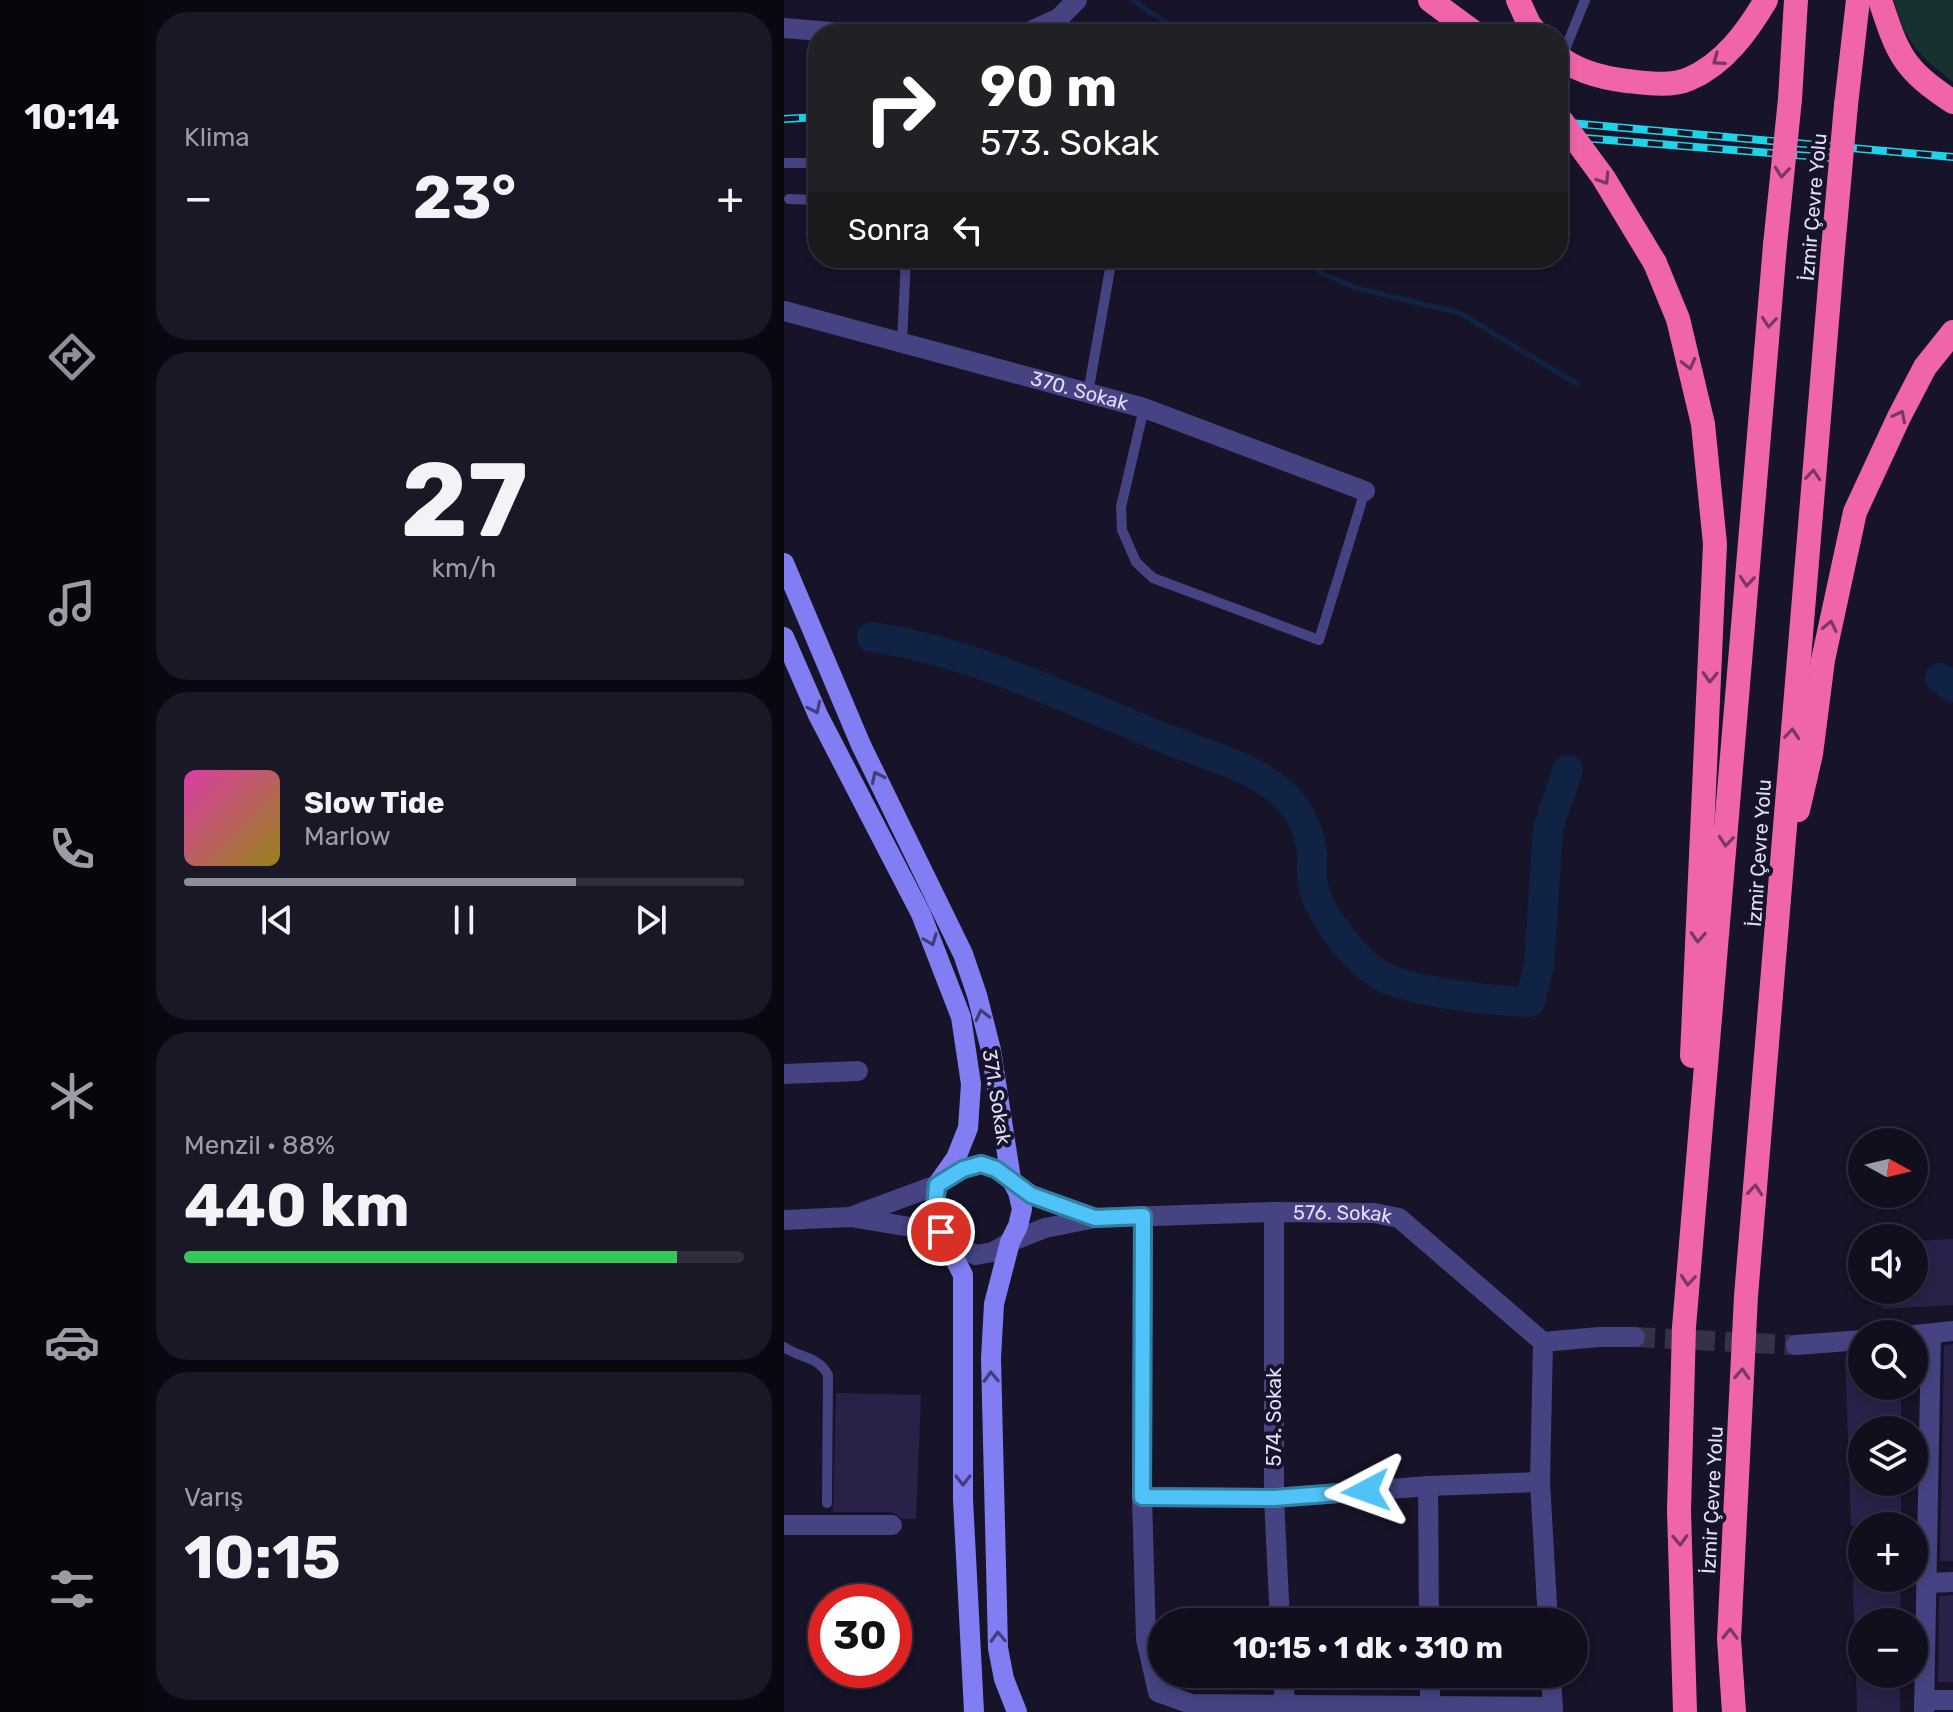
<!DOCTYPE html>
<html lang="tr">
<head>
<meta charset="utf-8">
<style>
  body { margin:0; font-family:Rubik,sans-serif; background:#1a1727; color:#f1f3f6; height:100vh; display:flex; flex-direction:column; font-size:30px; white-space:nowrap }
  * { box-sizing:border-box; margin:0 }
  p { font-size:26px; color:#9c9ca4 }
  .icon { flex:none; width:44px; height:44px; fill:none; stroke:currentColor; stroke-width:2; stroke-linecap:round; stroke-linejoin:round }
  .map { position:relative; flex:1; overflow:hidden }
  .panel { display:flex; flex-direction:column; gap:12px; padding:12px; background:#090810; width:640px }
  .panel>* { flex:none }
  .guide { position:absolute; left:24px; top:24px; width:760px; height:244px; border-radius:32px; box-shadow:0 4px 12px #0003,0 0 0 2px #302e3c; background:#202124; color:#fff; overflow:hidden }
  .needle { width:52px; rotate:98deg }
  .buttons { position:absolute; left:1064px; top:1128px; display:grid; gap:16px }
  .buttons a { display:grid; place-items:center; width:80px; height:80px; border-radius:50%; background:#110e1e; box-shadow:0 4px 12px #0003,0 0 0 2px #302e3c; font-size:40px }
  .speed { position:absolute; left:24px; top:1584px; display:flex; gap:16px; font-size:40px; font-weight:700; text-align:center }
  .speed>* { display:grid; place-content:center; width:104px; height:104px; border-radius:50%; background:#110e1e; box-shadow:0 4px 12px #0003,0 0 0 2px #302e3c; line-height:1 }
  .speed .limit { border:12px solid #d22; background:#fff; color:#111 }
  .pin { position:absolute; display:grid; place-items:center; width:68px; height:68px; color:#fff; margin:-34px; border:4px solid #fff; border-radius:50%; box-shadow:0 2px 8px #0007 }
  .me { position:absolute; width:88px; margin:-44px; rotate:266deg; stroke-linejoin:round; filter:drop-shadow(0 0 6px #0008) }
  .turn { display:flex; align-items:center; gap:28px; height:168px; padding:0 40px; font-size:36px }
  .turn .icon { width:104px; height:104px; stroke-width:2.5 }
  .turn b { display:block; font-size:56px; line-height:68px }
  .then { display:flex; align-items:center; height:76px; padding:0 40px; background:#0003; gap:16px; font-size:30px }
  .big { font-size:60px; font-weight:700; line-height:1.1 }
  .panel .widget { flex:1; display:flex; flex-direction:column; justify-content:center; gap:12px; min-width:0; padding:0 28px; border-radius:32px; background:#1a1727 }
  .panel .dial { align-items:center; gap:0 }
  .dial b { font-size:104px; line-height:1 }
  .song { display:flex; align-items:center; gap:24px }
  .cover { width:96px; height:96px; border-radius:12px; background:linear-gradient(135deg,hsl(320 70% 55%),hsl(50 70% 35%)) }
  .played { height:8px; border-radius:4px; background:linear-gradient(90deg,#8c9099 70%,#302e3c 70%) }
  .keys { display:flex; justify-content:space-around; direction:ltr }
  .heat { display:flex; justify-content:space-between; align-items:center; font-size:44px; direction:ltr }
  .charge { height:12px; border-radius:6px; background:linear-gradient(90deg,#34c759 88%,#302e3c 0) }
  .trip { position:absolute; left:364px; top:1608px; width:440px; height:80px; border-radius:40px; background:#110e1e; box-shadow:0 4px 12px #0003,0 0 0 2px #302e3c; font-weight:700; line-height:80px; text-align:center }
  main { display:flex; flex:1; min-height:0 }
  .tab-bar { display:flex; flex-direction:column; width:144px; justify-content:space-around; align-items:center; background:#07060c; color:#9c9ca4 }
  .tab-bar .icon { width:56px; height:56px }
  .tab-bar .current { color:#8c9099 }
  .tab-bar b { font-size:36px; color:#f1f3f6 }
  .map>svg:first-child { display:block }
  .green { fill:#173130 }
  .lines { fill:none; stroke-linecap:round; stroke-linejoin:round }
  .stream { stroke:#112344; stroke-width:5 }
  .river { stroke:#112344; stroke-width:30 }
  .building { fill:#292147 }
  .tertiary-tunnel { stroke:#353148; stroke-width:20; stroke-dasharray:20 10; stroke-linecap:butt }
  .service { stroke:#454382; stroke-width:10 }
  .minor { stroke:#454382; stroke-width:20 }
  .tertiary { stroke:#454382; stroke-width:20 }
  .secondary { stroke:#807ef2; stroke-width:20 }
  .motorway { stroke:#ef65a8; stroke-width:24 }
  .rail-casing { stroke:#1dd5e8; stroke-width:8 }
  .rail { stroke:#171328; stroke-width:5; stroke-dasharray:15; stroke-linecap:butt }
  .motorway-bridge { stroke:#ef65a8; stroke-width:24 }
  .oneway { stroke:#783862 }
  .oneway2 { stroke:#413e79 }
  .route-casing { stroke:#337fa1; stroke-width:20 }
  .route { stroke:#4fc3f7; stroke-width:14 }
  .labels { text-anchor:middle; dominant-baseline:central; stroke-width:8; stroke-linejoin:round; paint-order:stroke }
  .street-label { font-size:20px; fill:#e1defc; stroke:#171328 }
</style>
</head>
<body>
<main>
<nav class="tab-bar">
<b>10:14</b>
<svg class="icon current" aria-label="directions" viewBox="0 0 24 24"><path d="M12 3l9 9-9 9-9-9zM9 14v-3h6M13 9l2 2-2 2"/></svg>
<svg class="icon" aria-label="music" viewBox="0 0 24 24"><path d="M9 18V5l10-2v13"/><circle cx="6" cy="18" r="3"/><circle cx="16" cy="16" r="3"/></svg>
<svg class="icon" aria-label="phone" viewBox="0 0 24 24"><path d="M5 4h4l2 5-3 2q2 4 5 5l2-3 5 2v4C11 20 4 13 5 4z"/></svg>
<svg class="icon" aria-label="climate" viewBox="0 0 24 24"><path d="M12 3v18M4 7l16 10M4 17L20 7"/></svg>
<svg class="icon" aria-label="car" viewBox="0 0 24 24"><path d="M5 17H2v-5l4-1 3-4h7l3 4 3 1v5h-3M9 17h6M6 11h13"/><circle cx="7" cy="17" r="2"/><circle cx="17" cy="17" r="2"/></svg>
<svg class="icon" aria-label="filters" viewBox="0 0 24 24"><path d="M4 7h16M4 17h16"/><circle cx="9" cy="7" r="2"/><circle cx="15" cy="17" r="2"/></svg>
</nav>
<section class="panel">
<div class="widget"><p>Klima</p>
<div class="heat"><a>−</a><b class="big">23°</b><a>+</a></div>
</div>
<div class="widget dial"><b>27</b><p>km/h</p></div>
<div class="widget">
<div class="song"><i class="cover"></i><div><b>Slow Tide</b><p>Marlow</p></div></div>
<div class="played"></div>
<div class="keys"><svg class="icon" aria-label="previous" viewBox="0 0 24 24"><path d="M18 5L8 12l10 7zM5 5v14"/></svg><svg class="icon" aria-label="pause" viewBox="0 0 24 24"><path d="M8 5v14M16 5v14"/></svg><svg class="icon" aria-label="next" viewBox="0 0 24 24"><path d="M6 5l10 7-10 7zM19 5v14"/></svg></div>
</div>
<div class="widget"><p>Menzil · 88%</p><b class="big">440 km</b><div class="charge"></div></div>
<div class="widget"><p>Varış</p><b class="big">10:15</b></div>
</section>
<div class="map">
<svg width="1169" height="1712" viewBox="0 0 1169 1712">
  <rect width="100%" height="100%" fill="#171328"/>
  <!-- green -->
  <path class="green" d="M1110,0H1169V82C1137,57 1119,42 1110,0Z"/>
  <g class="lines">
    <!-- stream -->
    <g class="stream">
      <path d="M348,0L400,34"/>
      <path d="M524,258L537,273L572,288L676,313L793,384"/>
    </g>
    <!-- river -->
    <g class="river">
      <path d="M88,637C193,653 283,699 380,738C420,755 468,765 500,795C516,809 526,833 528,854C528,865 527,874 529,885C536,916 573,965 602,978C634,993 710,1001 746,1002L755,965L764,828L784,770"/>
      <path d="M1156,678L1169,687"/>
    </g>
  </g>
  <!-- building -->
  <g class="building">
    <path d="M1169,1239V1305L1098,1309L1097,1290H1130V1241Z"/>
    <path d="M1169,1344V1561H1156L1160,1345Z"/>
    <path d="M1078,1353V1386H1117V1430H1078V1482H1117V1526H1067L1061,1355Z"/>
    <path d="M52,1393L137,1395L132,1519H119L108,1512H49Z"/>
    <path d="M1069,1578H1117L1116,1622H1070Z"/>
    <path d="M1169,1595V1682H1154L1155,1596Z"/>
    <path d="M1072,1674H1116V1712H1073Z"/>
  </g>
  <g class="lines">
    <!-- tertiary-tunnel -->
    <path class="tertiary-tunnel" d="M851,1337L1012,1345"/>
    <!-- service -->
    <g class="service">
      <path d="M778,57L801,0"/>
      <path d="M0,163H34"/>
      <path d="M5,199L34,200"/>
      <path d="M118,343L122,258"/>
      <path d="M304,393L328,258"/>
      <path d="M360,408L337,507L338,530L352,562L369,578L535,640L581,491"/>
      <path d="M0,1347C16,1358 34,1356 44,1375L43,1503"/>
    </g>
    <!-- minor -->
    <g class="minor">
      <path d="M0,28L71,34"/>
      <path d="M240,34L275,18L293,0"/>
      <path id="s1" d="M0,311L360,408L581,491"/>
      <path d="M0,1074L74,1071"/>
      <path d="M490,1212V1498L496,1622"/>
      <path d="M359,1216L358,1497L362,1639L374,1692L407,1704L769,1707"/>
      <path d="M1130,1335L1169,1331"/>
      <path d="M759,1342L756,1482L764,1622"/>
      <path d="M1012,1345L1078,1340"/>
      <path d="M644,1486L645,1622"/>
      <path d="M358,1497L490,1498L644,1486L756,1482"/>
      <path d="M0,1525H108"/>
      <path d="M1142,1583L1169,1582"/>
      <path d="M499,1674L501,1705"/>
      <path d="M646,1674V1706"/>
      <path d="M767,1674L769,1712"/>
      <path d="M1140,1700H1169"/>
      <path d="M1140,1712L1147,1334"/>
    </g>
    <!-- tertiary -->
    <g class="tertiary">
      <path d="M69,1216L153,1185L179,1169L197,1164L212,1169L247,1195L309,1217"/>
      <path id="s2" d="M0,1220L66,1217L157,1232L176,1248L192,1255L209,1252L226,1242L261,1228L311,1218L490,1212L590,1213L615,1218L759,1342L815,1337H851"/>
    </g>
    <!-- secondary -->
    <g class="secondary">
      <path d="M0,563L77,745L179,954L193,995L207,1050L227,1179L234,1192L238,1209L234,1226L226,1242L210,1304L207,1358L214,1648L220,1679L233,1712"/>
      <path d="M0,637L34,715L137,914L177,1017L187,1084L184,1128L172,1158L153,1185L151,1208L157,1232L179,1275V1499L190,1712"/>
    </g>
    <!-- motorway -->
    <g class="motorway">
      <path d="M646,0L692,34"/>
      <path d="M734,0L745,24L753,34"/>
      <path d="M1096,0C1114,55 1119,69 1169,102"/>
      <path d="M774,56C793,72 819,78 843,81C862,83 887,87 905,79C940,64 963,32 982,0"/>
      <path d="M1006,99L1012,0"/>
      <path d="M1062,105L1074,0"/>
      <path d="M871,263L894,319L919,424L931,544L908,1056"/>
      <path d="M1014,810L1027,754L1039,660L1071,512L1115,417L1141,367L1169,332"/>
      <path d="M901,1712L895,1510L900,1327L991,245"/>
      <path d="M950,1712L945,1639L962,1296L1049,249"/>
    </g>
    <defs>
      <g id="rail">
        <path d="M0,119L34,117"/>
        <path d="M774,122L1169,157"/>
        <path d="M774,136L1049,158"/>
      </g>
    </defs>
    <!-- rail casing -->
    <use href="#rail" class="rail-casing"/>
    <!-- rail -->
    <use href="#rail" class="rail"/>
    <!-- motorway-bridge -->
    <g class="motorway-bridge">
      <path d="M774,116L819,177L871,263"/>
      <path d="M991,245L1006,99"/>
      <path d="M1049,249L1062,105"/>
    </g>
  </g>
  <!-- one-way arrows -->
  <defs><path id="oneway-chevron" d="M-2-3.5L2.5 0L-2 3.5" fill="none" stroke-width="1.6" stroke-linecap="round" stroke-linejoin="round" transform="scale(2)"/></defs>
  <g class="oneway">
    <use href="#oneway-chevron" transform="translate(934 60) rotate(144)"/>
    <use href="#oneway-chevron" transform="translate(998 172) rotate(96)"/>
    <use href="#oneway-chevron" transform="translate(820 179) rotate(57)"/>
    <use href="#oneway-chevron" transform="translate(985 322) rotate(95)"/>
    <use href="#oneway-chevron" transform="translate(905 364) rotate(76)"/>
    <use href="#oneway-chevron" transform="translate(1116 416) rotate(-63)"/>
    <use href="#oneway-chevron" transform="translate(1029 475) rotate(-85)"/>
    <use href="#oneway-chevron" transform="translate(963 581) rotate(95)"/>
    <use href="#oneway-chevron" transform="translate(1046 626) rotate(-78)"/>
    <use href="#oneway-chevron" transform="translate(926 677) rotate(92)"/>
    <use href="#oneway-chevron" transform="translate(1008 734) rotate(-85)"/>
    <use href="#oneway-chevron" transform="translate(942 841) rotate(95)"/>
    <use href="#oneway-chevron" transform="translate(914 937) rotate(93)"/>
    <use href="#oneway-chevron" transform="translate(971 1190) rotate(-85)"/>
    <use href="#oneway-chevron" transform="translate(904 1280) rotate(95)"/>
    <use href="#oneway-chevron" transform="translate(958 1374) rotate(-87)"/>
    <use href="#oneway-chevron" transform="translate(896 1540) rotate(88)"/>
    <use href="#oneway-chevron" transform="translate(946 1634) rotate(-89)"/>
  </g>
  <g class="oneway2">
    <use href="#oneway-chevron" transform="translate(31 708) rotate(65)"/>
    <use href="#oneway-chevron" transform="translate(93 777) rotate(-116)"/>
    <use href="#oneway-chevron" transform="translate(147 940) rotate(69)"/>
    <use href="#oneway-chevron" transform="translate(198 1015) rotate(-104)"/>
    <use href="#oneway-chevron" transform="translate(207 1377) rotate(-92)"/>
    <use href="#oneway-chevron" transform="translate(179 1480) rotate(90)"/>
    <use href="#oneway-chevron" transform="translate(214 1637) rotate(-92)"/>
  </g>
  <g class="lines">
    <defs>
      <path id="route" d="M157,1232L151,1208L153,1185L179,1169L197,1164L212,1169L247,1195L311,1218L359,1216L358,1497L490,1498L582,1491"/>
    </defs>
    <!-- route casing -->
    <use href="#route" class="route-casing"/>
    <!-- route -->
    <use href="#route" class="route"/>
  </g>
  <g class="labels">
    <!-- street labels -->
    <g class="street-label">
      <text transform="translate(1029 207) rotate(-85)">İzmir Çevre Yolu</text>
      <text stroke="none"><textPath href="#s1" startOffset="306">370. Sokak</textPath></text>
      <text transform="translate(975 853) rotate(-86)">İzmir Çevre Yolu</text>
      <text transform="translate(213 1097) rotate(81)">371. Sokak</text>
      <text stroke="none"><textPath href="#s2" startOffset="574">576. Sokak</textPath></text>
      <text transform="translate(490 1417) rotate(-90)">574. Sokak</text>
      <text transform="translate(928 1500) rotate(-87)">İzmir Çevre Yolu</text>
    </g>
  </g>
</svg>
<div class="buttons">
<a><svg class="needle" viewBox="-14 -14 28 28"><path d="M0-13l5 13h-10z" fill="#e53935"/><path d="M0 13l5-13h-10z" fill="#9c9ca4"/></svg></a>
<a><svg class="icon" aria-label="sound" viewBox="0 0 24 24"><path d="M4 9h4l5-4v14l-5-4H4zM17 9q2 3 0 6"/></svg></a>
<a><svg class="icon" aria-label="search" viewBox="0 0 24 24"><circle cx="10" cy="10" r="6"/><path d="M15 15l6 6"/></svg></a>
<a><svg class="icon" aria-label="layers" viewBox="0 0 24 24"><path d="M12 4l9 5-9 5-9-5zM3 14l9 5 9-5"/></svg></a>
<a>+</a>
<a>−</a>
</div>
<div class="speed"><div class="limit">30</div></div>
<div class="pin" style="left:157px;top:1232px;background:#d93025"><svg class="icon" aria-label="arrive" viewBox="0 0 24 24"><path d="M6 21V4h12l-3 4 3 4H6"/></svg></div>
<svg class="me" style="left:582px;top:1491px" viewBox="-20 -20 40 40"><path d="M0-17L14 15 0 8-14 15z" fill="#4fc3f7" stroke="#fff" stroke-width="4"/></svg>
<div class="trip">10:15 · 1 dk · 310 m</div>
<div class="guide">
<div class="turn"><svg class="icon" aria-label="right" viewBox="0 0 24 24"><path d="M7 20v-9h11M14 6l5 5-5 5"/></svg><div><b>90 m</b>573. Sokak</div></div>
<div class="then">Sonra<svg class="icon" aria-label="left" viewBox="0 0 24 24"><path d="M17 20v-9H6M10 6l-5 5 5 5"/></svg></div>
</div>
</div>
</main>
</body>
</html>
